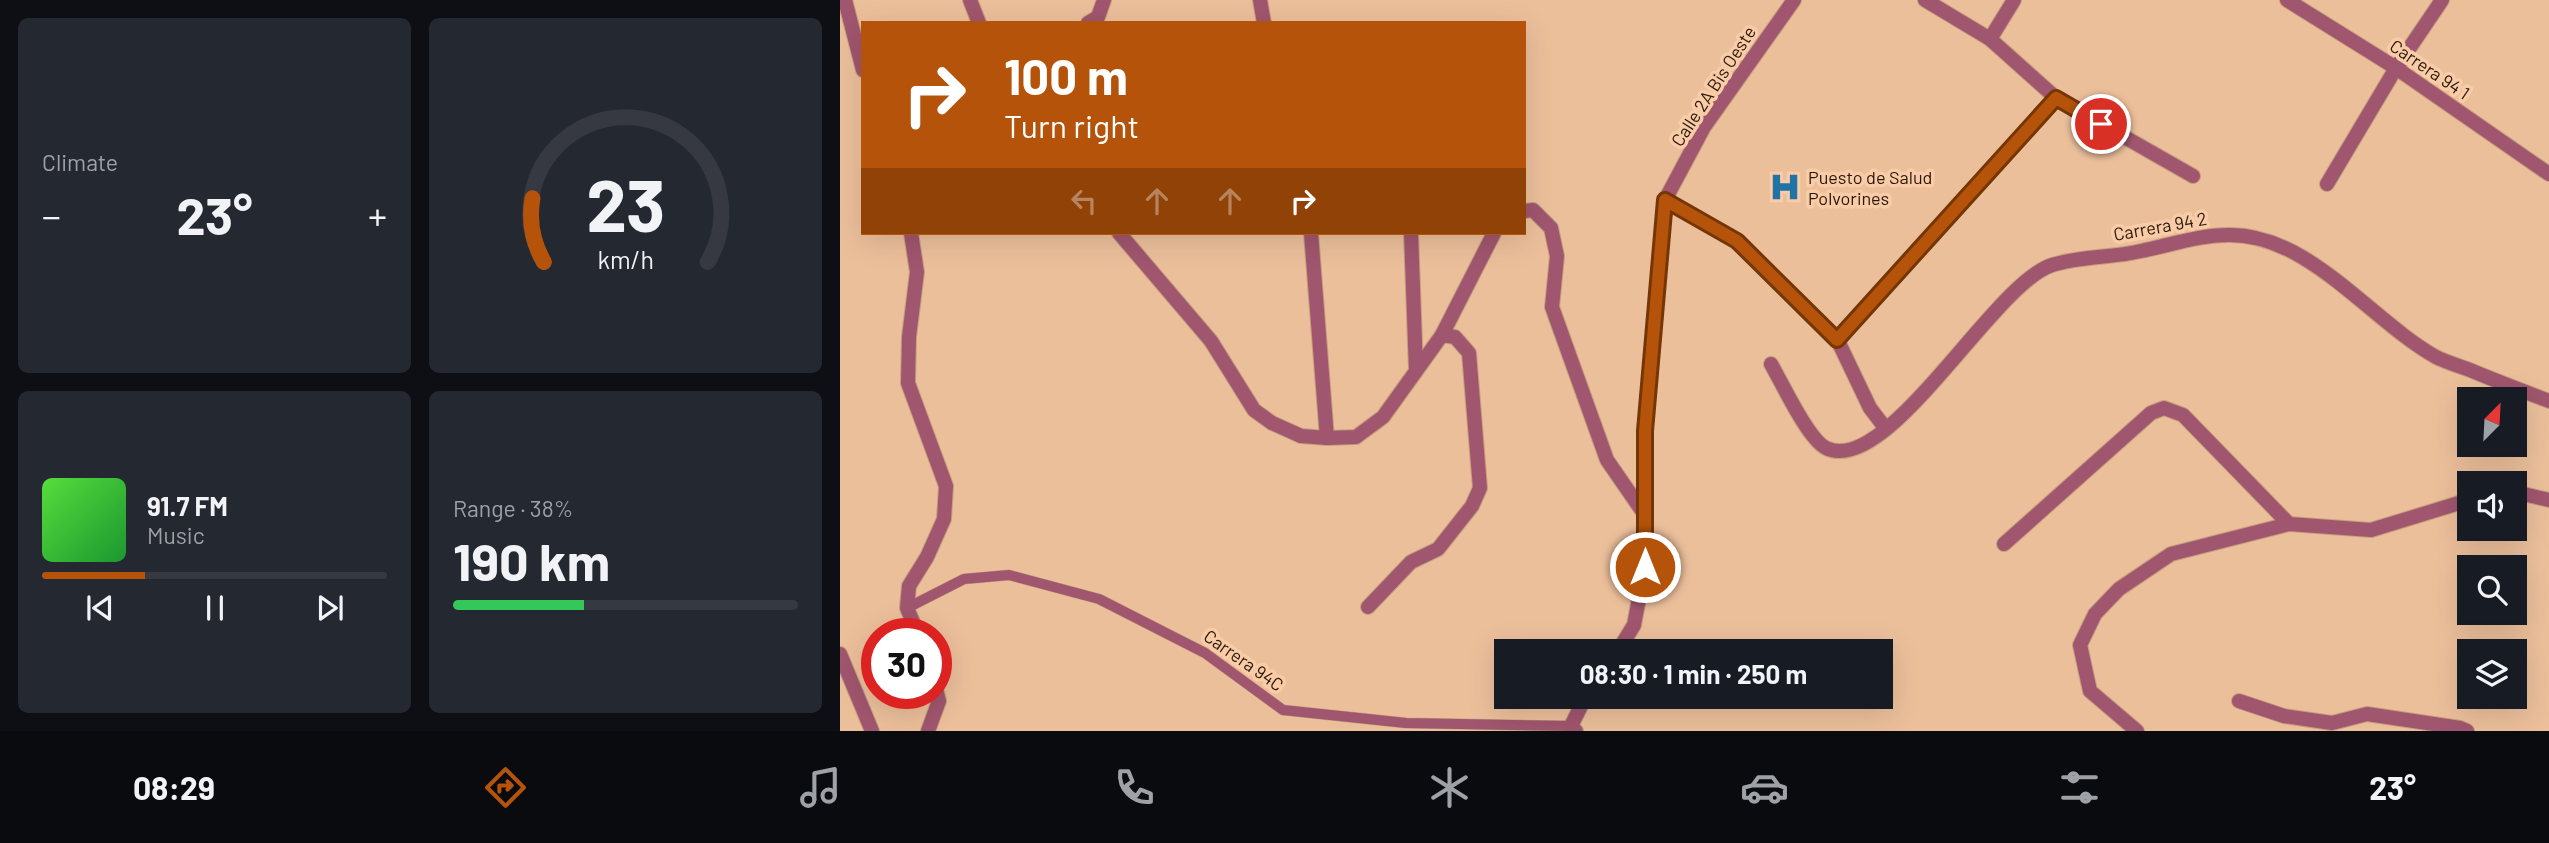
<!DOCTYPE html>
<html lang="en">
<head>
<meta charset="utf-8">
<style>
  body { margin:0; font-family:Barlow,sans-serif; background:#242831; color:#f1f3f6; height:100vh; display:flex; flex-direction:column; font-size:26px; white-space:nowrap }
  * { box-sizing:border-box; margin:0 }
  p { font-size:23px; color:#9ea1a6 }
  .icon { flex:none; width:38px; height:38px; fill:none; stroke:currentColor; stroke-width:2; stroke-linecap:round; stroke-linejoin:round }
  .map { position:relative; flex:1; overflow:hidden }
  .panel { display:flex; flex-direction:column; gap:18px; padding:18px; background:#0d0f14; width:840px }
  .panel>* { flex:none }
  .banner { position:absolute; left:21px; top:21px; width:665px; height:214px; border-radius:0px; box-shadow:0 7px 28px #0002; background:#b45309; color:#fff; overflow:hidden }
  .needle { width:46px; rotate:24deg }
  .controls { position:absolute; left:1617px; top:387px; display:grid; gap:14px }
  .controls a { display:grid; place-items:center; width:70px; height:70px; border-radius:0px; background:#171b24; box-shadow:0 7px 28px #0002; font-size:35px }
  .speed { position:absolute; left:21px; top:618px; display:flex; gap:14px; font-size:35px; font-weight:700; text-align:center }
  .speed>* { display:grid; place-content:center; width:91px; height:91px; border-radius:50%; background:#171b24; box-shadow:0 7px 28px #0002; line-height:1 }
  .speed .limit { border:10px solid #d22; background:#fff; color:#111 }
  .pin { position:absolute; display:grid; place-items:center; width:60px; height:60px; color:#fff; margin:-30px; border:4px solid #fff; border-radius:50%; box-shadow:0 2px 7px #0007 }
  .me { position:absolute; width:77px; margin:-38px; rotate:0deg; stroke-linejoin:round; filter:drop-shadow(0 0 5px #0008) }
  .turn { display:flex; align-items:center; gap:24px; height:147px; padding:0 28px; font-size:32px }
  .turn .icon { width:91px; height:91px; stroke-width:2.5 }
  .turn b { display:block; font-size:49px; line-height:60px }
  .lanes { display:flex; align-items:center; height:66px; padding:0 28px; background:#0003; justify-content:center; gap:35px; direction:ltr }
  .lanes .off { opacity:.35 }
  .big { font-size:52px; font-weight:700; line-height:1.1 }
  .panel .tile { flex:1; display:flex; flex-direction:column; justify-content:center; gap:10px; min-width:0; padding:0 24px; border-radius:10px; background:#242831 }
  .panel .dial { align-items:center; gap:0 }
  .dial svg { height:182px; overflow:visible; fill:none; stroke:#363941; stroke-width:7; stroke-linecap:round; text-anchor:middle }
  .dial text { fill:#f1f3f6; stroke:none }
  .song { display:flex; align-items:center; gap:21px }
  .cover { width:84px; height:84px; border-radius:10px; background:linear-gradient(135deg,hsl(110 70% 55%),hsl(130 70% 35%)) }
  .played { height:7px; border-radius:4px; background:linear-gradient(90deg,#b45309 30%,#363941 30%) }
  .keys { display:flex; justify-content:space-around; direction:ltr }
  .heat { display:flex; justify-content:space-between; align-items:center; font-size:38px; direction:ltr }
  .charge { height:10px; border-radius:5px; background:linear-gradient(90deg,#34c759 38%,#363941 0) }
  .panel .tiles { flex:1; display:grid; gap:18px; grid-template-columns:repeat(2,1fr) }
  .trip { position:absolute; left:654px; top:639px; width:399px; height:70px; border-radius:0px; background:#171b24; box-shadow:0 7px 28px #0002; font-weight:700; line-height:70px; text-align:center }
  .tab-bar { display:flex; height:112px; justify-content:space-around; align-items:center; background:#090b0e; color:#9ea1a6 }
  .tab-bar .icon { width:49px; height:49px }
  .tab-bar .selected { color:#b45309 }
  .tab-bar b { font-size:32px; color:#f1f3f6 }
  main { display:flex; flex:1; min-height:0 }
  .map>svg:first-child { display:block }
  .lines { fill:none; stroke-linecap:round; stroke-linejoin:round }
  .service-casing { stroke:#c59e7e; stroke-width:11 }
  .minor-casing { stroke:#c59e7e; stroke-width:16 }
  .service { stroke:#a0566e; stroke-width:10 }
  .minor { stroke:#a0566e; stroke-width:14 }
  .route-casing { stroke:#753606; stroke-width:18 }
  .route { stroke:#b45309; stroke-width:12 }
  .labels { text-anchor:middle; dominant-baseline:central; stroke-width:7; stroke-linejoin:round; paint-order:stroke }
  .street-label { font-size:18px; fill:#29190b; stroke:#f9cca7 }
  .poi-label { font-size:18px; fill:#29190b; stroke:#f9cca7; text-anchor:start }
</style>
</head>
<body>
<main>
<section class="panel">
<div class="tiles">
<div class="tile"><p>Climate</p>
<div class="heat"><a>−</a><b class="big">23°</b><a>+</a></div>
</div>
<div class="tile dial"><svg viewBox="0 0 100 80">
<path d="M14 69A42 42 0 1 1 86 69"/>
<path d="M14 69A42 42 0 0 1 9 41" stroke="#b45309"/>
<text x="50" y="56" font-size="32" font-weight="700">23</text>
<text x="50" y="72" font-size="11">km/h</text>
</svg></div>
<div class="tile">
<div class="song"><i class="cover"></i><div><b>91.7 FM</b><p>Music</p></div></div>
<div class="played"></div>
<div class="keys"><svg class="icon" aria-label="previous" viewBox="0 0 24 24"><path d="M18 5L8 12l10 7zM5 5v14"/></svg><svg class="icon" aria-label="pause" viewBox="0 0 24 24"><path d="M8 5v14M16 5v14"/></svg><svg class="icon" aria-label="next" viewBox="0 0 24 24"><path d="M6 5l10 7-10 7zM19 5v14"/></svg></div>
</div>
<div class="tile"><p>Range · 38%</p><b class="big">190 km</b><div class="charge"></div></div>
</div>
</section>
<div class="map">
<svg width="1709" height="731" viewBox="0 0 1709 731">
  <rect width="100%" height="100%" fill="#ecbf9b"/>
  <g class="lines">
    <defs>
      <path id="service" d="M67,608L124,579L169,575L259,599L365,653L443,710L566,723L731,726"/>
      <g id="minor">
        <path d="M5,0L23,70"/>
        <path d="M130,0L139,23"/>
        <path d="M420,0L424,23"/>
        <path d="M1085,0L1150,39L1216,98L1353,176"/>
        <path d="M1447,0L1556,68L1709,174"/>
        <path d="M248,23L258,17L264,0"/>
        <path d="M1150,39L1174,0"/>
        <path d="M1487,184L1556,68L1602,0"/>
        <path d="M825,200L897,241L997,339L1030,408L1046,429"/>
        <path d="M684,211L693,210L711,228L717,256L712,307L767,460L805,515"/>
        <path d="M71,233L77,272L69,337L68,383L106,486L104,519L87,557L69,586L67,608L78,634"/>
        <path d="M279,233L371,341L414,410L432,423L461,436L487,438L516,437L543,417L602,335L654,233"/>
        <path d="M471,233L487,438"/>
        <path d="M571,233L576,370"/>
        <path d="M997,339L1216,98"/>
        <path d="M931,364C942,383 968,439 986,448C1047,478 1153,284 1212,265C1241,256 1272,258 1301,251C1331,245 1358,235 1389,235C1469,234 1530,320 1596,357C1606,362 1619,366 1630,370C1656,381 1683,391 1709,401"/>
        <path d="M1675,492L1709,500"/>
        <path d="M1164,544L1311,413L1324,408L1343,415L1449,524"/>
        <path d="M528,607L571,562L598,549L632,506L640,488L629,353L615,337L602,335"/>
        <path d="M778,651L794,625L805,567V431L825,200L864,127L954,0"/>
        <path d="M0,654L32,731"/>
        <path d="M1399,701L1444,716L1492,723L1527,714L1620,728L1627,731"/>
        <path d="M88,731L99,701L96,689"/>
        <path d="M736,731L731,726L746,696"/>
        <path d="M1297,731L1250,691L1240,645L1255,614L1279,589L1331,554L1449,524L1531,530L1629,500"/>
      </g>
    </defs>
    <!-- service casing -->
    <use href="#service" class="service-casing"/>
    <!-- minor casing -->
    <use href="#minor" class="minor-casing"/>
    <!-- service -->
    <use href="#service" class="service"/>
    <!-- minor -->
    <use href="#minor" class="minor"/>
  </g>
  <g class="lines">
    <defs>
      <path id="route" d="M805,567V431L825,200L897,241L997,340L1216,98L1261,124"/>
    </defs>
    <!-- route casing -->
    <use href="#route" class="route-casing"/>
    <!-- route -->
    <use href="#route" class="route"/>
  </g>
  <!-- icons -->
  <defs>
    <symbol id="hospital-bare" viewBox="-9 -9 18 18"><path d="M-5-5h3v3.5h4V-5h3V5h-3V1.5h-4V5h-3Z" fill="#2273a5" stroke="#f9cca7" stroke-width="2.5" paint-order="stroke"/></symbol>
  </defs>
  <g fill-rule="evenodd">
    <use href="#hospital-bare" x="923" y="165" width="44" height="44"/>
  </g>
  <g class="labels">
    <!-- street labels -->
    <g class="street-label">
      <text transform="translate(1590 69) rotate(34)">Carrera 94 1</text>
      <text transform="translate(873 86) rotate(-57)">Calle 2A Bis Oeste</text>
      <text transform="translate(1320 226) rotate(-10)">Carrera 94 2</text>
      <text transform="translate(404 660) rotate(35)">Carrera 94C</text>
    </g>
    <!-- poi labels -->
    <g class="poi-label">
      <text x="968" y="177">Puesto de Salud<tspan x="968" dy="21">Polvorines</tspan></text>
    </g>
  </g>
</svg>
<div class="controls">
<a><svg class="needle" viewBox="-14 -14 28 28"><path d="M0-13l5 13h-10z" fill="#e53935"/><path d="M0 13l5-13h-10z" fill="#9ea1a6"/></svg></a>
<a><svg class="icon" aria-label="sound" viewBox="0 0 24 24"><path d="M4 9h4l5-4v14l-5-4H4zM17 9q2 3 0 6"/></svg></a>
<a><svg class="icon" aria-label="search" viewBox="0 0 24 24"><circle cx="10" cy="10" r="6"/><path d="M15 15l6 6"/></svg></a>
<a><svg class="icon" aria-label="layers" viewBox="0 0 24 24"><path d="M12 4l9 5-9 5-9-5zM3 14l9 5 9-5"/></svg></a>
</div>
<div class="speed"><div class="limit">30</div></div>
<div class="pin" style="left:1261px;top:124px;background:#d93025"><svg class="icon" aria-label="arrive" viewBox="0 0 24 24"><path d="M6 21V4h12l-3 4 3 4H6"/></svg></div>
<svg class="me" style="left:805px;top:567px" viewBox="-20 -20 40 40"><circle r="17" fill="#b45309" stroke="#fff" stroke-width="3"/><path d="M0-11L8 9 0 5-8 9z" fill="#fff"/></svg>
<div class="trip">08:30 · 1 min · 250 m</div>
<div class="banner">
<div class="turn"><svg class="icon" aria-label="right" viewBox="0 0 24 24"><path d="M7 20v-9h11M14 6l5 5-5 5"/></svg><div><b>100 m</b>Turn right</div></div>
<div class="lanes"><svg class="icon off" aria-label="left" viewBox="0 0 24 24"><path d="M17 20v-9H6M10 6l-5 5 5 5"/></svg><svg class="icon off" aria-label="ahead" viewBox="0 0 24 24"><path d="M12 20V5M6 11l6-6 6 6"/></svg><svg class="icon off" aria-label="ahead" viewBox="0 0 24 24"><path d="M12 20V5M6 11l6-6 6 6"/></svg><svg class="icon" aria-label="right" viewBox="0 0 24 24"><path d="M7 20v-9h11M14 6l5 5-5 5"/></svg></div>
</div>
</div>
</main>
<nav class="tab-bar">
<b>08:29</b>
<svg class="icon selected" aria-label="directions" viewBox="0 0 24 24"><path d="M12 3l9 9-9 9-9-9zM9 14v-3h6M13 9l2 2-2 2"/></svg>
<svg class="icon" aria-label="music" viewBox="0 0 24 24"><path d="M9 18V5l10-2v13"/><circle cx="6" cy="18" r="3"/><circle cx="16" cy="16" r="3"/></svg>
<svg class="icon" aria-label="phone" viewBox="0 0 24 24"><path d="M5 4h4l2 5-3 2q2 4 5 5l2-3 5 2v4C11 20 4 13 5 4z"/></svg>
<svg class="icon" aria-label="climate" viewBox="0 0 24 24"><path d="M12 3v18M4 7l16 10M4 17L20 7"/></svg>
<svg class="icon" aria-label="car" viewBox="0 0 24 24"><path d="M5 17H2v-5l4-1 3-4h7l3 4 3 1v5h-3M9 17h6M6 11h13"/><circle cx="7" cy="17" r="2"/><circle cx="17" cy="17" r="2"/></svg>
<svg class="icon" aria-label="filters" viewBox="0 0 24 24"><path d="M4 7h16M4 17h16"/><circle cx="9" cy="7" r="2"/><circle cx="15" cy="17" r="2"/></svg>
<b>23°</b>
</nav>
</body>
</html>
